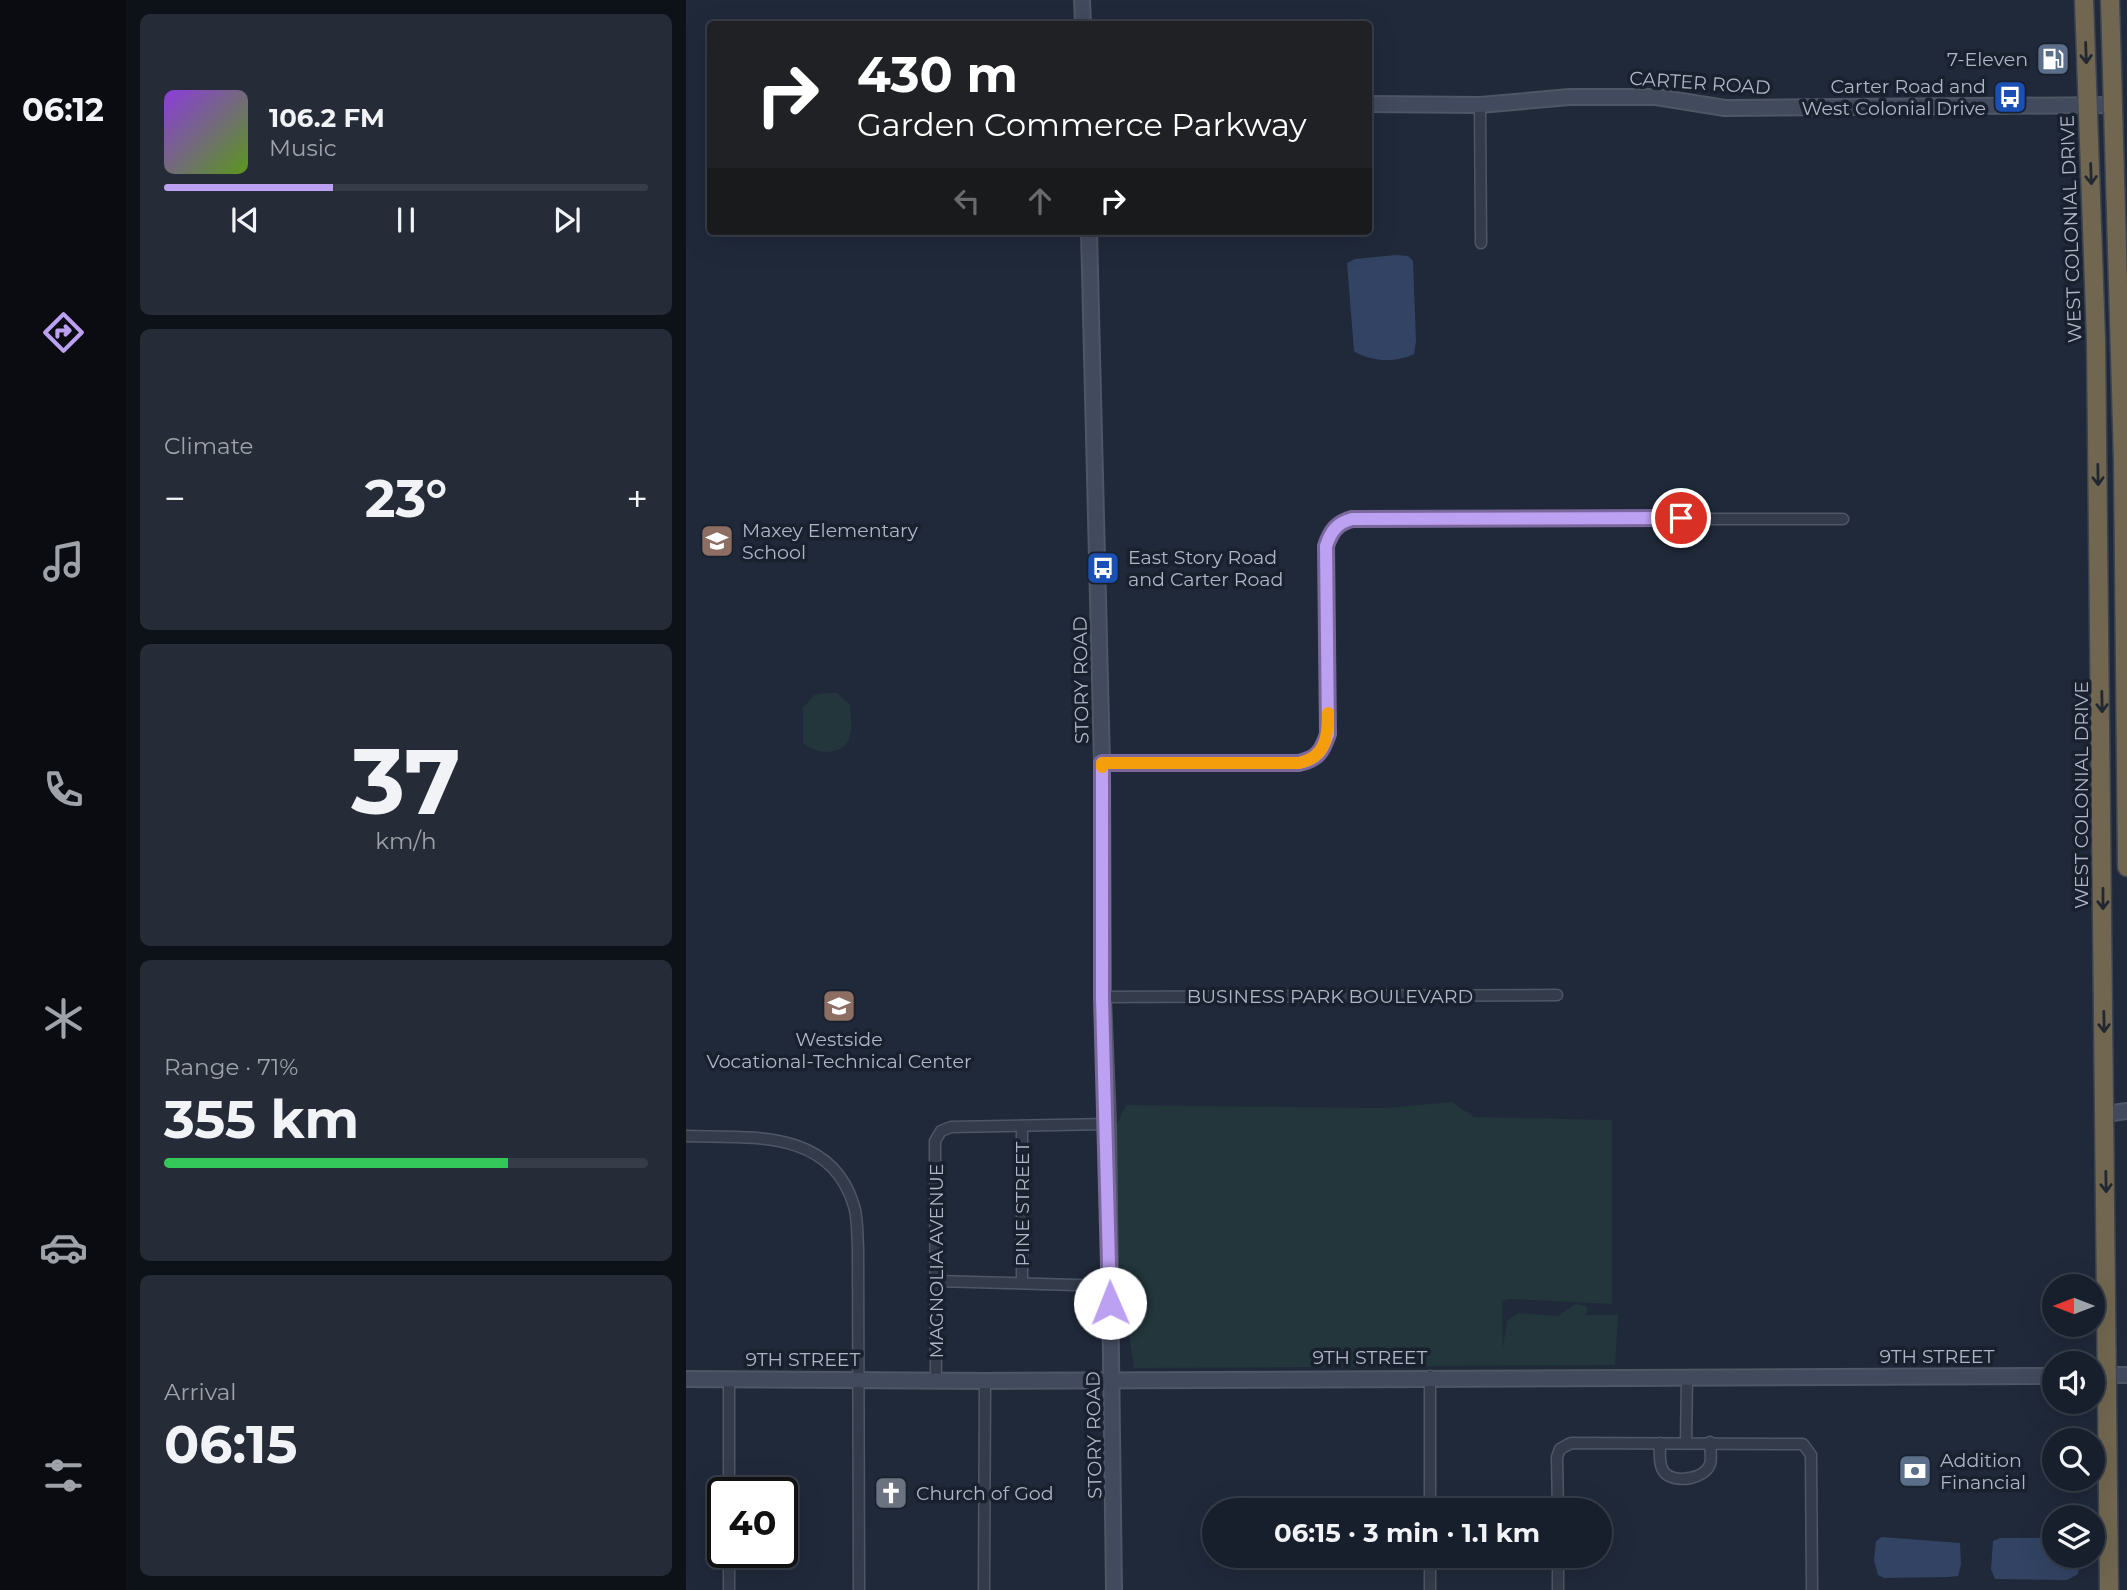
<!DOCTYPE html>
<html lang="en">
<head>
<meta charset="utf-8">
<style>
  body { margin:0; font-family:Montserrat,sans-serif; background:#252c38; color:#f1f3f6; height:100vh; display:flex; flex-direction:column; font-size:26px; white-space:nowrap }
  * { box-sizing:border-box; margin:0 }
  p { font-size:23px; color:#9fa2a9 }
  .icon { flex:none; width:38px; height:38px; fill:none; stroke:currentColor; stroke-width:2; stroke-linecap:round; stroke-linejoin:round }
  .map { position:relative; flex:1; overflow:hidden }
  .panel { display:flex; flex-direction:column; gap:14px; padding:14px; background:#0d1118; width:560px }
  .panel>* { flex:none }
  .banner { position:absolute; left:21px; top:21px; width:665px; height:214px; border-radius:7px; box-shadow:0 7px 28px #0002,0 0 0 2px #363d48; background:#202124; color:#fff; overflow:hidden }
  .needle { width:46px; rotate:270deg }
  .controls { position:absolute; left:1356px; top:1274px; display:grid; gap:14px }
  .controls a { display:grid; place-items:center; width:63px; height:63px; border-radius:50%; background:#181f2c; box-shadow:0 7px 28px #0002,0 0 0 2px #363d48; font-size:35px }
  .speed { position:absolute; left:21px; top:1477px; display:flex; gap:14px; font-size:35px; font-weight:700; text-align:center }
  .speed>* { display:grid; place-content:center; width:91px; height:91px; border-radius:50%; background:#181f2c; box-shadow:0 7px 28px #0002,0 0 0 2px #363d48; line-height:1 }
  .speed .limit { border:4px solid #111; border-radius:10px; background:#fff; color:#111 }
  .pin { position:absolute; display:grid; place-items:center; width:60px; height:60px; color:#fff; margin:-30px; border:4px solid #fff; border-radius:50%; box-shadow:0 2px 7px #0007 }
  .me { position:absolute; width:77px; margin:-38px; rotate:359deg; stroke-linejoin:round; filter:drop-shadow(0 0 5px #0008) }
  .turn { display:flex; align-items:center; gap:24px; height:147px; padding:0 35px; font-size:32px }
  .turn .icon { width:91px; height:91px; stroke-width:2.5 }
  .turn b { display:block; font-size:49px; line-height:60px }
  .lanes { display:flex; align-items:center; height:66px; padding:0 35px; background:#0003; justify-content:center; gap:35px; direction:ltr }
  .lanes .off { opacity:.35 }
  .big { font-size:52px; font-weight:700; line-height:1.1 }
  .panel .card { flex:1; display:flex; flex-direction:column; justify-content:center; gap:10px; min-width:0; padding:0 24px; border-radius:10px; background:#252c38 }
  .panel .dial { align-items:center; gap:0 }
  .dial b { font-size:91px; line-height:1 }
  .song { display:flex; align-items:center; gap:21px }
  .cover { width:84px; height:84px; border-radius:10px; background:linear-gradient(135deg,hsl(270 70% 55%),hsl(90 70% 35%)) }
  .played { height:7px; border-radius:4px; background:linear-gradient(90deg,#bca0f2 35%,#363d48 35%) }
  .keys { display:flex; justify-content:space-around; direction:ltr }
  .heat { display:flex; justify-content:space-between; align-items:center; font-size:38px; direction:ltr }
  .charge { height:10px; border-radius:5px; background:linear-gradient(90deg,#34c759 71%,#363d48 0) }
  .trip { position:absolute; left:516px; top:1498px; width:410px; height:70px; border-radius:35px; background:#181f2c; box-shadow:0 7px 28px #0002,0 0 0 2px #363d48; font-weight:700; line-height:70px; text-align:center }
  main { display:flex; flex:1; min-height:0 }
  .tabs { display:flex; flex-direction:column; width:126px; justify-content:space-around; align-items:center; background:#0a0c12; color:#9fa2a9 }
  .tabs .icon { width:49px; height:49px }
  .tabs .on { color:#bca0f2 }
  .tabs b { font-size:32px; color:#f1f3f6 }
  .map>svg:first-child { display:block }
  .green { fill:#22363b }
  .water { fill:#324363 }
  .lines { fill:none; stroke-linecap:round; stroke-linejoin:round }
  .street-casing { stroke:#4f5665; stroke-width:13 }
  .secondary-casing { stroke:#4f5665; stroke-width:18 }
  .highway-casing { stroke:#3c4352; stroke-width:21 }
  .street { stroke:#343c4b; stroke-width:10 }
  .secondary { stroke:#424a5e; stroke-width:14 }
  .highway { stroke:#716750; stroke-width:18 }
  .oneway { stroke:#222832 }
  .route-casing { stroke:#7a689d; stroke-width:18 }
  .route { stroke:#bca0f2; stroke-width:12 }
  .slow { stroke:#f59e0b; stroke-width:12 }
  .labels { text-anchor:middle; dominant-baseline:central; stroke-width:7; stroke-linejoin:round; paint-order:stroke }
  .poi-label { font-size:19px; fill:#afb6c7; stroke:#19212f; text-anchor:start }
  .street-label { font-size:19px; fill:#afb6c7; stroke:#19212f }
</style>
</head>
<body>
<main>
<nav class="tabs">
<b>06:12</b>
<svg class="icon on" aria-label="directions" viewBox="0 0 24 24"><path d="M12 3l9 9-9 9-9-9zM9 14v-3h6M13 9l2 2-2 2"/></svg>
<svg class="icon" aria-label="music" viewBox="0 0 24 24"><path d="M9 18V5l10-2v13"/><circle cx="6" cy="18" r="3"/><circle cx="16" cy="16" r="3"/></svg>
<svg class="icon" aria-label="phone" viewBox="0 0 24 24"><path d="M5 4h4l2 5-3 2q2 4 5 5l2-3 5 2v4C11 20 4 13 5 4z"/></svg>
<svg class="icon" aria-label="climate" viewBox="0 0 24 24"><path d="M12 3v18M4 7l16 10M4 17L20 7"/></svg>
<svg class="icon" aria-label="car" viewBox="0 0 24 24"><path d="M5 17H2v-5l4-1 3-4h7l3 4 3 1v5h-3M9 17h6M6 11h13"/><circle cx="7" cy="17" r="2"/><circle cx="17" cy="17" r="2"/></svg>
<svg class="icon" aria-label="filters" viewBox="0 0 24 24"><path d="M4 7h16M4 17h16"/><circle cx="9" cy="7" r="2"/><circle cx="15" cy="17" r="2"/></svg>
</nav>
<section class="panel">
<div class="card">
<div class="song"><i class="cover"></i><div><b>106.2 FM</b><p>Music</p></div></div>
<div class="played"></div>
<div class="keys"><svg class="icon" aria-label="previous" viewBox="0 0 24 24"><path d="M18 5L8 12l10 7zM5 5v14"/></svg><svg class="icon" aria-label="pause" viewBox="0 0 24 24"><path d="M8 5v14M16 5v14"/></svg><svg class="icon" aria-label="next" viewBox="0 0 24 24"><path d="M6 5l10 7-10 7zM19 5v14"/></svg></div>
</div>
<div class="card"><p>Climate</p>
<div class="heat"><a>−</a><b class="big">23°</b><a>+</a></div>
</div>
<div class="card dial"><b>37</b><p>km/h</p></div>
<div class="card"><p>Range · 71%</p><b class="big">355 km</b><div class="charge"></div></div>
<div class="card"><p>Arrival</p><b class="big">06:15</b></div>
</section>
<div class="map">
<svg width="1441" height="1590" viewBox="0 0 1441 1590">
  <rect width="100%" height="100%" fill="#20293a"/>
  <!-- green -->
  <g class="green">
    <path d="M141,693H151L164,705C164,714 167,726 164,735C159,757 131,755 117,743V708L128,695Z"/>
    <path d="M766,1102L788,1117L926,1120V1304L823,1299L816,1301L817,1348L821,1321L832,1313L872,1316L889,1304L900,1306L902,1310L899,1315H932L929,1365L448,1368L434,1276L424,1139L440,1105L699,1108Z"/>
  </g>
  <!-- water -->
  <g class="water">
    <path d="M710,255L722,256L727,261L730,341L728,354C710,363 685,362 668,351L661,263L669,259Z"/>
    <path d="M1196,1537L1274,1543L1275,1564L1272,1576L1262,1577L1198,1578L1192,1575L1188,1560L1190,1541Z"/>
    <path d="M1314,1538H1368V1556H1395L1392,1574L1381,1580L1309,1579L1305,1569L1307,1541Z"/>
  </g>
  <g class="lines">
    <defs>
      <g id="street">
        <path d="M794,105L795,243"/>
        <path d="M416,763H613C631,759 636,752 642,735L640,546C645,531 651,523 666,519H1157"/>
        <path d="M417,997L871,995"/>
        <path d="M336,1126V1282"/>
        <path d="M0,1136C64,1138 145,1128 168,1206C172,1219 171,1235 172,1248L173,1590"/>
        <path d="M250,1281L424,1286"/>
        <path d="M43,1378V1493"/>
        <path d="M250,1380L249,1141L255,1131L265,1127L422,1124"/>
        <path d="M974,1443C974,1453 972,1467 980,1474C991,1483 1019,1479 1024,1464C1026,1458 1024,1449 1024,1442"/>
        <path d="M1000,1443L1001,1377"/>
        <path d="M744,1510V1376"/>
        <path d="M872,1510L871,1457L874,1449L885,1443L1117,1444L1125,1455L1126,1590"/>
        <path d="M43,1552V1590"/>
        <path d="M872,1556V1590"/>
        <path d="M298,1590L299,1381"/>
        <path d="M744,1590V1556"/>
      </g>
      <g id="secondary">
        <path d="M396,0L397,24"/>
        <path d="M682,104L794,105L884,97H970L1039,108L1427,105"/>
        <path d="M403,231L416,763L417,997L422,1124L428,1590"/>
        <path d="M1420,1114L1441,1111"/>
        <path d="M1407,1375H1441"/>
        <path d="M0,1379L299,1381L1368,1376"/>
      </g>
      <g id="highway">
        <path d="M1398,0L1410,340L1423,1590"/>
        <path d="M1424,0L1437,461L1441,867"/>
      </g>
    </defs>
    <!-- street casing -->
    <use href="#street" class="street-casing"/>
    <!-- secondary casing -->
    <use href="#secondary" class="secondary-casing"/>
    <!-- highway casing -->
    <use href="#highway" class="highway-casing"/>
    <!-- street -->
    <use href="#street" class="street"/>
    <!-- secondary -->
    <use href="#secondary" class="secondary"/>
    <!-- highway -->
    <use href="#highway" class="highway"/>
  </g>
  <!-- one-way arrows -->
  <defs><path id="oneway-shaft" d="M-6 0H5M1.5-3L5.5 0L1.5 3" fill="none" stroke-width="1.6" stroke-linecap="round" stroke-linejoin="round" transform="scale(1.75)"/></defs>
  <g class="oneway">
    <use href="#oneway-shaft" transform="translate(1400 53) rotate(88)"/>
    <use href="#oneway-shaft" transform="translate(1405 174) rotate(88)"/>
    <use href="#oneway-shaft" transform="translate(1412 475) rotate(89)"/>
    <use href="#oneway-shaft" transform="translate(1416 702) rotate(89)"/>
    <use href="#oneway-shaft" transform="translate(1417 899) rotate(90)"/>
    <use href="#oneway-shaft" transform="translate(1418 1022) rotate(89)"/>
    <use href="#oneway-shaft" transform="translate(1420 1182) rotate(89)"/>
  </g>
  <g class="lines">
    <defs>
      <path id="route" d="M424,1303L416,997V763H613C631,759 636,752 642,734L640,546C645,531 651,523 666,519L995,518"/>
    </defs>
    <!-- route casing -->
    <use href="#route" class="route-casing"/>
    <!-- route -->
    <use href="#route" class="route"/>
    <!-- slow -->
    <path class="slow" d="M416,767V763H613C640,757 642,737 642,713"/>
  </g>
  <!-- icons -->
  <defs>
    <symbol id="fuel-square" viewBox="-11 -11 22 22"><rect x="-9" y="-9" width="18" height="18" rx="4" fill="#5c6f8a" stroke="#19212f"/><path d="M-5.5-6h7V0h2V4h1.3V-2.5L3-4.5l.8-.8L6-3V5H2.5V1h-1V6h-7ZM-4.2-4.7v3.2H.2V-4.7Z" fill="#fff"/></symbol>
    <symbol id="bus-square" viewBox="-11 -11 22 22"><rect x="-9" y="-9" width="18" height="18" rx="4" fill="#1a4fb4" stroke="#19212f"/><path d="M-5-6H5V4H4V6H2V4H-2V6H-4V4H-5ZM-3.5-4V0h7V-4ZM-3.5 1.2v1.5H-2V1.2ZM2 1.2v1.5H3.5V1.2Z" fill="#fff"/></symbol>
    <symbol id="school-square" viewBox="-11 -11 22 22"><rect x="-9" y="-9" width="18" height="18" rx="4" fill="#8d6e63" stroke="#19212f"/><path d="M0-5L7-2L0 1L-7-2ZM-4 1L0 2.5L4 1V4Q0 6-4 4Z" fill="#fff"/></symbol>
    <symbol id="bank-square" viewBox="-11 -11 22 22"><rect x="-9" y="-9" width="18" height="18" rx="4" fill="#5c6f8a" stroke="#19212f"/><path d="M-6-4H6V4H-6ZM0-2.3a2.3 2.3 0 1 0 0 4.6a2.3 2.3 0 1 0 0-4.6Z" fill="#fff"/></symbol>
    <symbol id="church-square" viewBox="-11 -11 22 22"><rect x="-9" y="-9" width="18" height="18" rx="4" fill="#6b7280" stroke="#19212f"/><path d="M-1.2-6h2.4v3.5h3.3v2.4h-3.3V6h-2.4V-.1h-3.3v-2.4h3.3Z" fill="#fff"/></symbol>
  </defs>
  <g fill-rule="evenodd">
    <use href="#fuel-square" x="1348" y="40" width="38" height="38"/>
    <use href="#bus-square" x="1305" y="78" width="38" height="38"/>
    <use href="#school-square" x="12" y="522" width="38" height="38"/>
    <use href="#bus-square" x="398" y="549" width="38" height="38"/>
    <use href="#school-square" x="134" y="987" width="38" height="38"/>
    <use href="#bank-square" x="1210" y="1452" width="38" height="38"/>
    <use href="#church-square" x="186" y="1474" width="38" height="38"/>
  </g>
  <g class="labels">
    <!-- poi labels -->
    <g class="poi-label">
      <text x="1342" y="59" text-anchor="end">7-Eleven</text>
      <text x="1300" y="86" text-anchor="end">Carter Road and<tspan x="1300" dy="22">West Colonial Drive</tspan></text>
      <text x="56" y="530">Maxey Elementary<tspan x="56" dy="22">School</tspan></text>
      <text x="442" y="557">East Story Road<tspan x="442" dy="22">and Carter Road</tspan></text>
      <text x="153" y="1039" text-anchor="middle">Westside<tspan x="153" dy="22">Vocational-Technical Center</tspan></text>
      <text x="1254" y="1460">Addition<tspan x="1254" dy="22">Financial</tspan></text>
      <text x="230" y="1493">Church of God</text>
    </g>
    <!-- street labels -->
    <g class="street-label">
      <text transform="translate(1014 83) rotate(4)">CARTER ROAD</text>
      <text transform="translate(1385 229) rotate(-92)">WEST COLONIAL DRIVE</text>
      <text transform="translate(395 680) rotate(-91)">STORY ROAD</text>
      <text transform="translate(1395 795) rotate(-90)">WEST COLONIAL DRIVE</text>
      <text x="644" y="996">BUSINESS PARK BOULEVARD</text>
      <text transform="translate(336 1204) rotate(-90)">PINE STREET</text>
      <text transform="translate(250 1261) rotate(-90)">MAGNOLIA AVENUE</text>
      <text x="1251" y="1356">9TH STREET</text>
      <text x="684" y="1357">9TH STREET</text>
      <text x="117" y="1359">9TH STREET</text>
      <text transform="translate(408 1435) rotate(-91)">STORY ROAD</text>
    </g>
  </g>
</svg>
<div class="controls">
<a><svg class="needle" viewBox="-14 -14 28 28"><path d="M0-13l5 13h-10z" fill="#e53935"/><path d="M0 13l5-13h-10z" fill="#9fa2a9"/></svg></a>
<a><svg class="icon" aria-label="sound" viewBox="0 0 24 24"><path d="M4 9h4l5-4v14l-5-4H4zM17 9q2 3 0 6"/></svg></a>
<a><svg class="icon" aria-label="search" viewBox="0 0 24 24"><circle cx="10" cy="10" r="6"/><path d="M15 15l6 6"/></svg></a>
<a><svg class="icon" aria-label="layers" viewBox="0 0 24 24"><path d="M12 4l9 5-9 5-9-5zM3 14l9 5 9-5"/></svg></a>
</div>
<div class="speed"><div class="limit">40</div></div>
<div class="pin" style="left:995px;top:518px;background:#d93025"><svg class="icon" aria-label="arrive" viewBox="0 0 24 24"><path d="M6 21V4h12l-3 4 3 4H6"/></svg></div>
<svg class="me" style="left:424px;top:1303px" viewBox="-20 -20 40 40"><circle r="19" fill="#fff"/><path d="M0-13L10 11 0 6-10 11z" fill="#bca0f2"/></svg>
<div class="trip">06:15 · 3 min · 1.1 km</div>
<div class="banner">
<div class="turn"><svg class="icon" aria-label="right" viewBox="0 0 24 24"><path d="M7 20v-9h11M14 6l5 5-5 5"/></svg><div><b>430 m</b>Garden Commerce Parkway</div></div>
<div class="lanes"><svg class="icon off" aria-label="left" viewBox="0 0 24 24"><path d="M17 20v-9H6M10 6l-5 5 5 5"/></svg><svg class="icon off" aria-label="ahead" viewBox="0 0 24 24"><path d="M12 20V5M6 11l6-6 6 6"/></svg><svg class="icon" aria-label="right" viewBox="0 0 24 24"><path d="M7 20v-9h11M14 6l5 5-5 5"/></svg></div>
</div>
</div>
</main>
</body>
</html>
